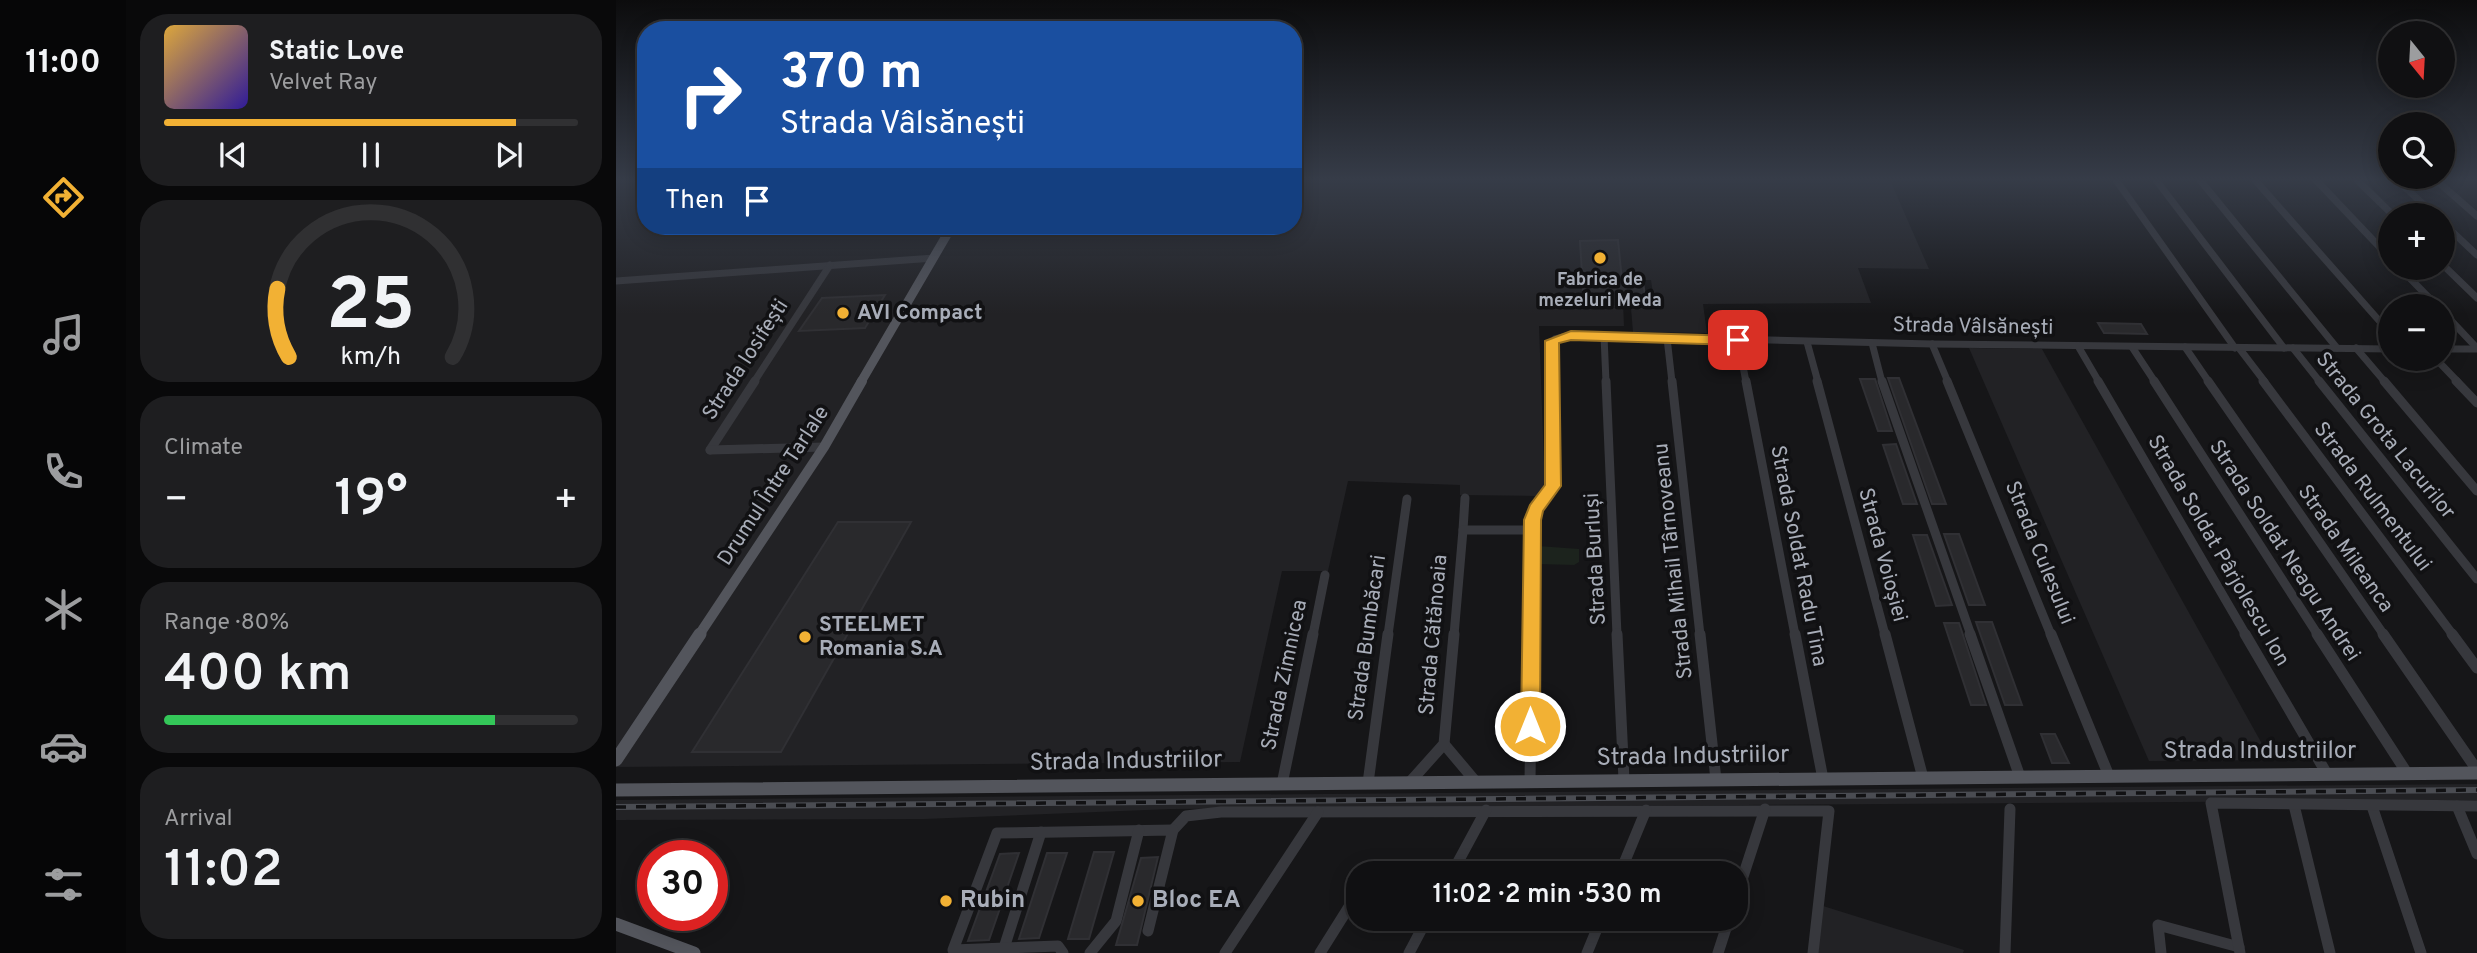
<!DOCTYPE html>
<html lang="en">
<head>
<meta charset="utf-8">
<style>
  body { margin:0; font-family:Overpass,sans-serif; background:#1e1e20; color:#f1f3f6; height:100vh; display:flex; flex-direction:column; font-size:26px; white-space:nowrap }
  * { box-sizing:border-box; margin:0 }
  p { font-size:23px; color:#9c9d9f }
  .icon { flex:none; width:38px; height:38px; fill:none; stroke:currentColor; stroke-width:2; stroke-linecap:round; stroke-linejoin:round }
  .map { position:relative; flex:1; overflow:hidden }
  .drawer { display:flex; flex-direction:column; gap:14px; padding:14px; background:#09090a; width:490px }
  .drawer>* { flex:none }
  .top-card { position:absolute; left:21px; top:21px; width:665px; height:214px; border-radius:28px; box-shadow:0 4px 18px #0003,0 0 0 2px #303032; background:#1a4fa0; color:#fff; overflow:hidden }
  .needle { width:46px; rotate:162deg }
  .buttons { position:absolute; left:1762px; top:21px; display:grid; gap:14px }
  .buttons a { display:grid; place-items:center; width:77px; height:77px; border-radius:50%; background:#101012; box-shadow:0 4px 18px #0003,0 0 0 2px #303032; font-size:35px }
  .speed { position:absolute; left:21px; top:840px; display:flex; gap:14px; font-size:35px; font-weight:700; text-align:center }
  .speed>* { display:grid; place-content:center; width:91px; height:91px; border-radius:50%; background:#101012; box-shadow:0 4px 18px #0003,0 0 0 2px #303032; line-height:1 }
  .speed .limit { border:10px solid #d22; background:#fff; color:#111 }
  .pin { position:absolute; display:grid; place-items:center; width:60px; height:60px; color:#fff; margin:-30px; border-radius:14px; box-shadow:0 4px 10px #0006 }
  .me { position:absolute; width:77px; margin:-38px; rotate:0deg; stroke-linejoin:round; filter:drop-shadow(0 0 5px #0008) }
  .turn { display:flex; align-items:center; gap:24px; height:147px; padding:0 28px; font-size:32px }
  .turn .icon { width:91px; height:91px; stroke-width:2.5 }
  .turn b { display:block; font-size:49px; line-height:60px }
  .then { display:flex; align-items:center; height:66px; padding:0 28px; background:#0003; gap:14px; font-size:26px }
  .big { font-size:52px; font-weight:600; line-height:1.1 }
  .drawer .widget { flex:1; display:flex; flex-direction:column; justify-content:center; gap:10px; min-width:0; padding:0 24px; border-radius:28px; background:#1e1e20 }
  .drawer .dial { align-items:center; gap:0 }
  .dial svg { height:182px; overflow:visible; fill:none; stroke:#303032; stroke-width:7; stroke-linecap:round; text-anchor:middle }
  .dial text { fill:#f1f3f6; stroke:none }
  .song { display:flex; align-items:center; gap:21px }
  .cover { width:84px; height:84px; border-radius:10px; background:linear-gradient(135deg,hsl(40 70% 55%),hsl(250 70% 35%)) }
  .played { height:7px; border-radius:4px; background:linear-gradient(90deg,#f2b134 85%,#303032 85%) }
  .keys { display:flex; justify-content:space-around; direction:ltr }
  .heat { display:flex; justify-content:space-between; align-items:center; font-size:38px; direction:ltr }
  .charge { height:10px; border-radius:5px; background:linear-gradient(90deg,#34c759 80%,#303032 0) }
  .trip { position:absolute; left:730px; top:861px; width:402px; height:70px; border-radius:28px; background:#101012; box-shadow:0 4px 18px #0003,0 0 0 2px #303032; font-weight:600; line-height:70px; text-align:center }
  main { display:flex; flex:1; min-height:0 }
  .tab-bar { display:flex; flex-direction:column; width:126px; justify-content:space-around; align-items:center; background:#060607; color:#9c9d9f }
  .tab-bar .icon { width:49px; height:49px }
  .tab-bar .selected { color:#f2b134 }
  .tab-bar b { font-size:32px; color:#f1f3f6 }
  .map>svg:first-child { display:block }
  .built { fill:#222225 }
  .green { fill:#1c231d }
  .building { fill:#29292c; stroke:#303034; stroke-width:2 }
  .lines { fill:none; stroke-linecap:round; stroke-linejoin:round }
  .minor-far2 { stroke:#37383d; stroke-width:7 }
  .minor-far1 { stroke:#37383d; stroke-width:9 }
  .minor { stroke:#37383d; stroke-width:11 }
  .major-far2 { stroke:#53555c; stroke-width:9 }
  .major-far1 { stroke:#53555c; stroke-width:10 }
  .major { stroke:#53555c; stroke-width:13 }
  .rail-casing { stroke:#4a4c52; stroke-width:6 }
  .rail { stroke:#111113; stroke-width:3.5; stroke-dasharray:10; stroke-linecap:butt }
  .route { fill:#f2b134; stroke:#9d7322; stroke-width:2 }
  .poi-dot { fill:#f2b134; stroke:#111113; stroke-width:2.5 }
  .labels { text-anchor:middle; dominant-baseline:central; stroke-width:7; stroke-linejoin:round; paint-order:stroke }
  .far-poi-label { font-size:18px; font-weight:bold; fill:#a8adb8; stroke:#111113 }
  .poi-label { font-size:21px; font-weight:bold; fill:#a8adb8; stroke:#111113; text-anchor:start }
  .street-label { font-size:21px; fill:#a8adb8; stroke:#111113 }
  .near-street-label { font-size:24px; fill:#a8adb8; stroke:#111113 }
  .near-poi-label { font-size:24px; font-weight:bold; fill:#a8adb8; stroke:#111113; text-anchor:start }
</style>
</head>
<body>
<main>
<nav class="tab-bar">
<b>11:00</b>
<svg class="icon selected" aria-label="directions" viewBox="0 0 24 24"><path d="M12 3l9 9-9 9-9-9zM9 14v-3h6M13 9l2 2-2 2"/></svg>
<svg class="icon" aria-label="music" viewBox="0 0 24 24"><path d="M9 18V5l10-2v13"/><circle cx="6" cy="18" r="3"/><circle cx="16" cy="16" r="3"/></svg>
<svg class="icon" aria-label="phone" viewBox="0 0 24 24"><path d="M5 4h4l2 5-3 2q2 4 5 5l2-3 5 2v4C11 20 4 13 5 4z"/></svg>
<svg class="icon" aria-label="climate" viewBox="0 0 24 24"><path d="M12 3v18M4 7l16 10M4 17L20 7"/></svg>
<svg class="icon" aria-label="car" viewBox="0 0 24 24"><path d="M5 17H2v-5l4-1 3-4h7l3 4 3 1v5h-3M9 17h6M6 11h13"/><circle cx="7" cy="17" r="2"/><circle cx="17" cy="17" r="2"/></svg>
<svg class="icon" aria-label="filters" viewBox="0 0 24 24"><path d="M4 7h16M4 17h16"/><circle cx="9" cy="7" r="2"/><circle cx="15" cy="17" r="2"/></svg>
</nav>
<section class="drawer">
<div class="widget">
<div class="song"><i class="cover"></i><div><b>Static Love</b><p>Velvet Ray</p></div></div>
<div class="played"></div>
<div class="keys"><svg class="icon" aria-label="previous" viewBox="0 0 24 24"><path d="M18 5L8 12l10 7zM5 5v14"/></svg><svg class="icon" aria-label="pause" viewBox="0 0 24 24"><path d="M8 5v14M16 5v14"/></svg><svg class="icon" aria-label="next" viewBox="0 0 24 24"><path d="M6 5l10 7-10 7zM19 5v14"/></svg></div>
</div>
<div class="widget dial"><svg viewBox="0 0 100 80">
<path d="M14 69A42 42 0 1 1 86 69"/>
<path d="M14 69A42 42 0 0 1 9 39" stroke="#f2b134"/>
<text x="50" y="56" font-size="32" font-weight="700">25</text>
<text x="50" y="72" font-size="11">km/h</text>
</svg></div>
<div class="widget"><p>Climate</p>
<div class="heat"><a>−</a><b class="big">19°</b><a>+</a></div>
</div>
<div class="widget"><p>Range · 80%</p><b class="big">400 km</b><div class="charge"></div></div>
<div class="widget"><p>Arrival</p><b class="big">11:02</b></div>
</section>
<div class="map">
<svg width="1861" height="953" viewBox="0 0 1861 953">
  <rect width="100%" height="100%" fill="#161618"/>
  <!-- built -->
  <g class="built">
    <path d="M0,180H30V226H677V180H1274L1313,269L1242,268L1255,303L1087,304L1091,333L1017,332L1015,308L1039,307L1035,280H1006L1008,326H923L929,490L920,496L844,495V485L732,481L712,571H666L624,762L0,767Z"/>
    <path d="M1353,348L1426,349L1655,760L1533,761Z"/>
    <path d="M1861,784V800L555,809L308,819L0,820V800Z"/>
    <path d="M1207,906L1348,950L1347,953H1201Z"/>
  </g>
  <!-- green -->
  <path class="green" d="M922,546L963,549V562L958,565L922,564Z"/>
  <!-- building -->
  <g class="building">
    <path d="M1002,240L1006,281H1027L1030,305L968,307L964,241Z"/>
    <path d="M269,295L249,328L183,331L206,298Z"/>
    <path d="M1482,323L1525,324L1531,334L1488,333Z"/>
    <path d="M1272,378H1283L1330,504H1316Z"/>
    <path d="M1244,379H1259L1276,431H1262Z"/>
    <path d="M1280,444L1301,504H1287L1267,445Z"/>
    <path d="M222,522H295L165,752H76Z"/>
    <path d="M1328,534H1343L1369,605H1353Z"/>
    <path d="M1297,535H1311L1336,605L1320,606Z"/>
    <path d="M1360,622H1376L1406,705H1389Z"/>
    <path d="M1328,623H1343L1370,705H1355Z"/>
    <path d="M1425,734H1439L1453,763H1436Z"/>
    <path d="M478,852H498L473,939H452Z"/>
    <path d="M403,853L373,940L352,941L384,854Z"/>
    <path d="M431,853H451L423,938L403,939Z"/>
    <path d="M542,857L521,945H500L525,858Z"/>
  </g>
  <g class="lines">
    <!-- minor-far2 -->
    <g class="minor-far2">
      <path d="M1500,180L1619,348"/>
      <path d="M1540,180L1668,348"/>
      <path d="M1584,180L1721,348"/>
      <path d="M1639,180L1774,333"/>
      <path d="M1700,180L1774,258"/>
      <path d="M1741,180L1777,215"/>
      <path d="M1781,180L1819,215"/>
      <path d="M1820,180L1861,216"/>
      <path d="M1827,223L1861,255"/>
      <path d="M1827,265L1861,298"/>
      <path d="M1784,268L1821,306"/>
      <path d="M0,281L318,258"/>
      <path d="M1827,312L1861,348"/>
      <path d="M988,336L990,382"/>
      <path d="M1051,338L1056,382"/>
      <path d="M1122,340L1130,382"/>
      <path d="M1191,342L1202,382"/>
      <path d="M1256,343L1266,382"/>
      <path d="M1316,344L1332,382"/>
      <path d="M1462,346L1483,382"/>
      <path d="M1516,347L1539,382"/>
      <path d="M1569,347L1593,382"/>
      <path d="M1623,348L1649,382"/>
      <path d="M1677,348L1704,382"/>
      <path d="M1740,348L1769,382"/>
      <path d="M1827,349H1861"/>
      <path d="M1820,359L1842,382"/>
      <path d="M138,382L214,265"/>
      <path d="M936,382L935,346L939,339L955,335L1316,344L1774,349"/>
    </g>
    <!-- minor-far1 -->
    <g class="minor-far1">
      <path d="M990,381L1001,635"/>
      <path d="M1056,381L1084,635"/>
      <path d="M1130,381L1179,635"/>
      <path d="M1201,381L1269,635"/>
      <path d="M1266,381L1355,635"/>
      <path d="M1331,381L1435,635"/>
      <path d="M1482,381L1630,635"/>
      <path d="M1538,381L1702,635"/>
      <path d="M1592,381L1768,635"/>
      <path d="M1647,381L1837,635"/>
      <path d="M1703,381L1861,579"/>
      <path d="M1768,381L1861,491"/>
      <path d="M1840,381L1861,403"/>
      <path d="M94,450L139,381"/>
      <path d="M94,450L208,447"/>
      <path d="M847,530L849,498"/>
      <path d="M697,635L709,575"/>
      <path d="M772,635L791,499"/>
      <path d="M838,635L847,530H916"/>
      <path d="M916,635L917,520L920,509L937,486L935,381"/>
    </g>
    <!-- minor -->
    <g class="minor">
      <path d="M1001,634L1008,780"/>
      <path d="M1084,634L1100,780"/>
      <path d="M1179,634L1207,779"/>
      <path d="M1269,634L1307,778"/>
      <path d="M1354,634L1404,777"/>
      <path d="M1435,634L1493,776"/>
      <path d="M1629,634L1711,774"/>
      <path d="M1701,634L1791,773"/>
      <path d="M1767,634L1861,770"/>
      <path d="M1836,634L1861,668"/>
      <path d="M828,744L860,782"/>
      <path d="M914,781L916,634"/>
      <path d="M794,782L828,744L838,634"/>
      <path d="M752,783L772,634"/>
      <path d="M666,784L697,634"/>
      <path d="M1678,805L1714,953"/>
      <path d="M1756,806L1805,953"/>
      <path d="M1841,806L1861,854"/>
      <path d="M557,830L570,816L605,812L1213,811L1197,953"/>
      <path d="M836,873L870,810"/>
      <path d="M1004,873L1030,810"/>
      <path d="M1120,898L1149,809"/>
      <path d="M388,948L425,832"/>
      <path d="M447,953L442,946L337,950L381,833L557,830L532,931"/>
      <path d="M474,953L500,921L523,830"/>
      <path d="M609,953L702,812"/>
      <path d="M704,953L736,902"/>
      <path d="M793,953L811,919"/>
      <path d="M971,953L985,919"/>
      <path d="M1102,953L1113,919"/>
      <path d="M1389,953L1394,809"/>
      <path d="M1545,953L1542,925L1623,947"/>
      <path d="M1624,953L1595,803L1861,806"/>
    </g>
    <!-- major-far2 -->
    <path class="major-far2" d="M245,382L336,226"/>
    <!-- major-far1 -->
    <path class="major-far1" d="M83,635L208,447L246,381"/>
    <!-- major -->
    <g class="major">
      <path d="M0,760L84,634"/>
      <path d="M0,790L1861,773"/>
      <path d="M0,924L78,953"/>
    </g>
    <defs>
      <path id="rail" d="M0,807L1861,790"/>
    </defs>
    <!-- rail casing -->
    <use href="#rail" class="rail-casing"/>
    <!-- rail -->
    <use href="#rail" class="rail"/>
  </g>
  <!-- sky -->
  <linearGradient id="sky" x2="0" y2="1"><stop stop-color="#0c0c0d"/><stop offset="0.57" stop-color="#363c48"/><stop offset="1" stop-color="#363c48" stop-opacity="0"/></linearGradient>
  <rect width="1861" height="314" fill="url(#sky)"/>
  <!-- route -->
  <path class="route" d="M955,331L1122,336L1129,340L1122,345L955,340L943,343L945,486L927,511L925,520L924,726L921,732L914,734L907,732L905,726L908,520L914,505L929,485V341Z"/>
  <!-- markers -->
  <g class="poi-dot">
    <circle cx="984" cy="258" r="7"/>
    <circle cx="227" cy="313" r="7"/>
    <circle cx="189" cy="637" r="7"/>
    <circle cx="330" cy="901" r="7"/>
    <circle cx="522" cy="901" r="7"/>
  </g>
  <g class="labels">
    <!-- far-poi labels -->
    <g class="far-poi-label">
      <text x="984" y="280">Fabrica de<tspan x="984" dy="21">mezeluri Meda</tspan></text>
    </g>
    <!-- poi labels -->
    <g class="poi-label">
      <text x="241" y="313">AVI Compact</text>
      <text x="203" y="625">STEELMET<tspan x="203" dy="24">Romania S.A</tspan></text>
    </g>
    <!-- street labels -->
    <g class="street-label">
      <text transform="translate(1357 327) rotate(1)">Strada Vâlsănești</text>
      <text transform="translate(130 360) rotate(-57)">Strada Iosifești</text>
      <text transform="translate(1769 436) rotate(51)">Strada Grota Lacurilor</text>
      <text transform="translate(158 486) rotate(-57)">Drumul Între Tarlale</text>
      <text transform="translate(1756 497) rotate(53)">Strada Rulmentului</text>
      <text transform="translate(1729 549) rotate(55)">Strada Mileanca</text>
      <text transform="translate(1602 551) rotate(60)">Strada Soldat Pârjolescu Ion</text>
      <text transform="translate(1668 551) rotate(57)">Strada Soldat Neagu Andrei</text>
      <text transform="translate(1423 553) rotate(68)">Strada Culesului</text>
      <text transform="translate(1266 555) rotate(75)">Strada Voioșiei</text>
      <text transform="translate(1182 556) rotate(79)">Strada Soldat Radu Tina</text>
      <text transform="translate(980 559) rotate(-93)">Strada Burluși</text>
      <text transform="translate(1058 561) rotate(-96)">Strada Mihail Târnoveanu</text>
      <text transform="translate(818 635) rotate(-85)">Strada Cătănoaia</text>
      <text transform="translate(752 638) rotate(-82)">Strada Bumbăcari</text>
      <text transform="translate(669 675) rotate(-78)">Strada Zimnicea</text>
    </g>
    <!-- near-street labels -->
    <g class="near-street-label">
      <text x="1644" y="752">Strada Industriilor</text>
      <text transform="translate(1077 757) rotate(-1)">Strada Industriilor</text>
      <text transform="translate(510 762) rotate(-1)">Strada Industriilor</text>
    </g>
    <!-- near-poi labels -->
    <g class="near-poi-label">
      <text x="344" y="901">Rubin</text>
      <text x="536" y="901">Bloc EA</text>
    </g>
  </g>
</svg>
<div class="buttons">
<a><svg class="needle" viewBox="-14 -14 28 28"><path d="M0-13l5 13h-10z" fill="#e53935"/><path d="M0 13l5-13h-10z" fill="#9c9d9f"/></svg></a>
<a><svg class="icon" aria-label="search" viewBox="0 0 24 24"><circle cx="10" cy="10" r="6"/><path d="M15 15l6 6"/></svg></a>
<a>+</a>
<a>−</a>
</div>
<div class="speed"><div class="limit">30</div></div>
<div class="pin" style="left:1122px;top:340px;background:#d93025"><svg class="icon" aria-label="arrive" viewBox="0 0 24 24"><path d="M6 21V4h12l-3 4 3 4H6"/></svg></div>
<svg class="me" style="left:914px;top:726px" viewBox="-20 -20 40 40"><circle r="17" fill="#f2b134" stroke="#fff" stroke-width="3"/><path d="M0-11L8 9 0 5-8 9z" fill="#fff"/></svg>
<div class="trip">11:02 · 2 min · 530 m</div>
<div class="top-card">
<div class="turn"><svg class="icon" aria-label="right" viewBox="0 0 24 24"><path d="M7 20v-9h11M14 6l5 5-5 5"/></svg><div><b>370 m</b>Strada Vâlsănești</div></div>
<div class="then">Then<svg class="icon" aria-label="arrive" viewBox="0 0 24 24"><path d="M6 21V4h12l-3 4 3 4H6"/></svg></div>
</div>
</div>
</main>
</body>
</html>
